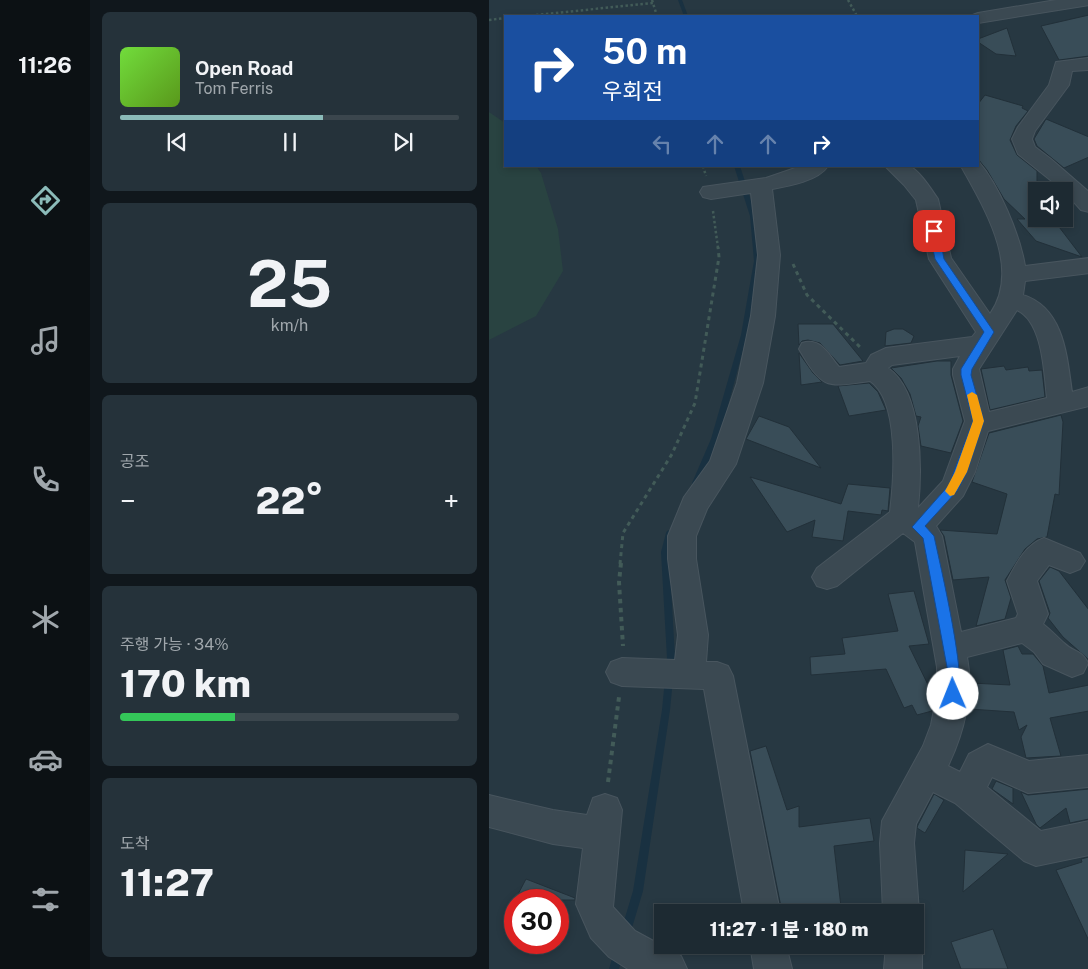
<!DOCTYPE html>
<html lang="ko">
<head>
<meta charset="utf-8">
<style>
  body { margin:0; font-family:"Public Sans","Noto Sans KR",sans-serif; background:#25323a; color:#f1f3f6; height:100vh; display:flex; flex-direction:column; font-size:19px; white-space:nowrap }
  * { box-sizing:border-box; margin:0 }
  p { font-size:16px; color:#a0a7ac }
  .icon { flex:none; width:28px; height:28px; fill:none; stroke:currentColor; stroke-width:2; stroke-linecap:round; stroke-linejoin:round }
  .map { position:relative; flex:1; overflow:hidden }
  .panel { display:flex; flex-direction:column; gap:12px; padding:12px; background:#10171c; width:399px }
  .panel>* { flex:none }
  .top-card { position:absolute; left:15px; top:15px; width:475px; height:152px; border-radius:0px; box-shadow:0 2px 8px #0003,0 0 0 1px #3b464d; background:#1a4fa0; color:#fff; overflow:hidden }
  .fabs { position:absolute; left:539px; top:182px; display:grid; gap:10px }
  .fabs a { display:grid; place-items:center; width:45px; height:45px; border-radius:0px; background:#1d2a32; box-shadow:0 2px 8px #0003,0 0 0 1px #3b464d; font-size:25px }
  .speed { position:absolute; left:15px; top:889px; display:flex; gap:10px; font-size:25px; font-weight:700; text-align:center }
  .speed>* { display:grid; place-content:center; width:65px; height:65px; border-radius:50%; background:#1d2a32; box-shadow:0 2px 8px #0003,0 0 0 1px #3b464d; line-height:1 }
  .speed .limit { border:8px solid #d22; background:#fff; color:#111 }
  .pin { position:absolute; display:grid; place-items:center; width:42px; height:42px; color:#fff; margin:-21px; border-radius:10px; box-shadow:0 2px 8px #0006 }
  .me { position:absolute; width:55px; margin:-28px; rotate:359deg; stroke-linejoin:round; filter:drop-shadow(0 0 4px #0008) }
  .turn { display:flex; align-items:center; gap:18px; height:105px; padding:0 15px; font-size:22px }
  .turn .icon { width:65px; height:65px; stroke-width:2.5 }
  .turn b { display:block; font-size:35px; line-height:42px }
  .lanes { display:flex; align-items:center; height:48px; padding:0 15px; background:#0003; justify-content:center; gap:25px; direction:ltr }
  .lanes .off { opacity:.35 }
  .big { font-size:38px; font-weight:800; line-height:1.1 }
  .panel .widget { flex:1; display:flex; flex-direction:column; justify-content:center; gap:8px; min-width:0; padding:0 18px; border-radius:8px; background:#25323a }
  .panel .dial { align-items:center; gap:0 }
  .dial b { font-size:65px; line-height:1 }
  .song { display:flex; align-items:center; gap:15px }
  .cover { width:60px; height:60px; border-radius:8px; background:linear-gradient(135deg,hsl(100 70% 55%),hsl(90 70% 35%)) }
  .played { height:5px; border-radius:2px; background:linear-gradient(90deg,#8bbbb9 60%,#3b464d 60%) }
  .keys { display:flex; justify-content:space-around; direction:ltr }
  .heat { display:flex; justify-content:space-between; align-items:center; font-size:28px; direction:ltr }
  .charge { height:8px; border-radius:4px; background:linear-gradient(90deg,#34c759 34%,#3b464d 0) }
  .trip { position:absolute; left:165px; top:904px; width:270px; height:50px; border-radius:0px; background:#1d2a32; box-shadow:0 2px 8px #0003,0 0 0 1px #3b464d; font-weight:800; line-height:50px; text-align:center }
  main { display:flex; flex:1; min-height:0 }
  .tab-bar { display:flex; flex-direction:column; width:90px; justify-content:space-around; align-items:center; background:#0c1114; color:#a0a7ac }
  .tab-bar .icon { width:35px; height:35px }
  .tab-bar .on { color:#8bbbb9 }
  .tab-bar b { font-size:22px; color:#f1f3f6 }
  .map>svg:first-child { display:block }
  .green { fill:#294341 }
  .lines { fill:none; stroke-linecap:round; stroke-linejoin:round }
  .stream { fill:#193141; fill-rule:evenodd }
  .building { fill:#394d58; stroke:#223039 }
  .minor-casing { stroke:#48555e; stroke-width:2 }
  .path-far2 { stroke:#425b58; stroke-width:2.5; stroke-dasharray:2.5 2.5; stroke-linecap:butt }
  .path-far1 { stroke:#425b58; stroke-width:3; stroke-dasharray:4 4; stroke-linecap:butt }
  .path { stroke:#425b58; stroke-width:4; stroke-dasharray:4.5 4.5; stroke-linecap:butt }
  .minor { fill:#3b4952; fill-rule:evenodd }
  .route { fill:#1a73e8; stroke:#114b97 }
  .slow { fill:#f59e0b }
</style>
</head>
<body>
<main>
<nav class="tab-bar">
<b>11:26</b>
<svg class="icon on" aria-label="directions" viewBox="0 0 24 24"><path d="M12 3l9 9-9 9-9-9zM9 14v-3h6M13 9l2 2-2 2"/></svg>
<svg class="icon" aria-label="music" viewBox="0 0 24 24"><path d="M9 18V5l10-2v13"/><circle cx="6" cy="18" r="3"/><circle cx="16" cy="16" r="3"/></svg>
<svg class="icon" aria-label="phone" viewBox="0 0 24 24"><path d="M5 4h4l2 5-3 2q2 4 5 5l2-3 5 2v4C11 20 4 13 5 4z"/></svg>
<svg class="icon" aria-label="climate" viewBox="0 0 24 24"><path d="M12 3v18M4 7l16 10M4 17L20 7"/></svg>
<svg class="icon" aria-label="car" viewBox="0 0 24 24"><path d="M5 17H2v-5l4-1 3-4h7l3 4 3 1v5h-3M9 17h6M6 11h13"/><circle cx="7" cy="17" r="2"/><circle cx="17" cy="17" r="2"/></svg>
<svg class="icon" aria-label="filters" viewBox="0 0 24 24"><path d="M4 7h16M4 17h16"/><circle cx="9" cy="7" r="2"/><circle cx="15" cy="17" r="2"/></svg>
</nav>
<section class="panel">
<div class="widget">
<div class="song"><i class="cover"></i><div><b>Open Road</b><p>Tom Ferris</p></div></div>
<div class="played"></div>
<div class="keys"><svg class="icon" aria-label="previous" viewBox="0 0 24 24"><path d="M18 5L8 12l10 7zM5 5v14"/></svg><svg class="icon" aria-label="pause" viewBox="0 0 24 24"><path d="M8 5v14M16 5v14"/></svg><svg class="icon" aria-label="next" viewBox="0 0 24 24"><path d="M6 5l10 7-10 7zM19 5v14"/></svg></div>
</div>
<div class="widget dial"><b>25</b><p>km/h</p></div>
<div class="widget"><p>공조</p>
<div class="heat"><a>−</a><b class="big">22°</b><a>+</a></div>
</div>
<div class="widget"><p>주행 가능 · 34%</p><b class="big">170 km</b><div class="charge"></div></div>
<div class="widget"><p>도착</p><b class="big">11:27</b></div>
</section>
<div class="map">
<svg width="600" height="969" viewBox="0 0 600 969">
  <rect width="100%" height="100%" fill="#273842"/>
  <!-- green -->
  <path class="green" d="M0,112L16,123V166H47L52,173L69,229L74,271L47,316L0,340Z"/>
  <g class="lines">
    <!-- stream -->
    <g class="stream">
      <path d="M189,0H193L199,16H195Z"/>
      <path d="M245,166H251L267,216L271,261L258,335L230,439L211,483L210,485H204L203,483L222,439L252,335L265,261L261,216Z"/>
      <path d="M181,530L184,531L185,533L180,552L186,658L181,710L154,891L142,931L141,935L137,936L133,935L132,931L144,891L173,710L178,658L172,552L177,533L178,531Z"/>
      <path d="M130,947L134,948L135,952L130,969H120L126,948Z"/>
    </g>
  </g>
  <!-- building -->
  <g class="building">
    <path d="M600,15V56L570,60L552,26Z"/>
    <path d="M518,28L527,56L507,54L489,42V39Z"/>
    <path d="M496,95L534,106L533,108L539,111L527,126L521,140L528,155L548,171V219H564L593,257L547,241L528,219H536L515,199L498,170L489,159V104Z"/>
    <path d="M557,119L600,137V157L575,168L548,146L545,139Z"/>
    <path d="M309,324H344L374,361L351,365L331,343L319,340L313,341L310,345Z"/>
    <path d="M405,329H414L425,336L422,343L396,346L397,332Z"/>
    <path d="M310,353L324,373L333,382L312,385Z"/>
    <path d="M448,361H462V375L474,421L462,453L432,446L429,426L432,417L427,416L421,394L412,378L402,368Z"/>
    <path d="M515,366L517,370L539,367L540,371L553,370L556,397L501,410L492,369Z"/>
    <path d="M380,383L389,392L397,410L360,416L349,386Z"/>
    <path d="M572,415L574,422L570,495L566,494L558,537L548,539L536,549L516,580L522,598L516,619L487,626L500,577L464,580L455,536L451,530L508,534L518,494L483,482L500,433Z"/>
    <path d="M270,416L300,427L332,468L257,439Z"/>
    <path d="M261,477L352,504L359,484L401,488L399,511L393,510L392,515L359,511L354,541L323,537L326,520L298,532Z"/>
    <path d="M561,567L570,571L600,610V660L574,637L559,618L561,613L550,581Z"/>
    <path d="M425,591L440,644L420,646L445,697L443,711L428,715L423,705L415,708L397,669L322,675L321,657L356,654L353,638L409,631L399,594Z"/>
    <path d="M529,646L533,654H544L554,666L560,693L600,685V711L561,718L572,756L537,758L532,737L538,725L530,730L525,712L480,709L482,683L521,685L514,650Z"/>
    <path d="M277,746L298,810L310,806V827L381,818L385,841L345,846L352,907L322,909V912H293L261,751Z"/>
    <path d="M507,781L524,788V804L503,789Z"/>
    <path d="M600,789V819L581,823L577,808L551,828L547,824L532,792L539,795Z"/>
    <path d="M445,794L455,800L436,833L428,828L429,825Z"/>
    <path d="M476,850L519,854L474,892Z"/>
    <path d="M600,857V941L567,870L593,862L592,859Z"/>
    <path d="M37,879L86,898V900H26Z"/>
    <path d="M504,929L519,969H472L462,942Z"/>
  </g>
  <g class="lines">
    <defs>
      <g id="minor">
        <path d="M567,0H600V5L489,23V16H481L489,13Z"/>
        <path d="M600,58V70L583,71L580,85L546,131L543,139L546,147L562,159L600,192V212L592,210L575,191L529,154L523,139L529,127L560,85L567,62Z"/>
        <path d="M489,161C510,185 531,235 536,266L600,258V273L536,281L534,295C575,308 578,356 583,392L600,387V406L499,431L486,472L474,496L447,526L453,536L472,632L527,618L529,614L518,581C527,564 536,545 555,538L591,553L596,561L591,569L581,573L560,565L548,581L559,614L554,624C562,630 568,637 575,643C585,653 592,649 599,663L594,673L583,677L554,664L545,652L533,643L478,657C485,693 475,733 459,766L471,772L480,754L499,744L540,761L600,755V787L539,793L503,777L498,787L552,831L600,821V855L547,866L535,861L466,803L444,792L427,824L425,843L430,912L426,921V912H394L391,843L393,821L434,746L442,725L448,694V667L426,542L414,533L348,586L338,589L328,586L323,577L328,568L401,512C405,479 411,401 381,381C337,387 334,390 310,349L313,343C332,337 339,354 350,367L377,363L382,355L397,348L483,337L487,332L440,259L427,200L415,185L396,166C402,166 414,164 420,166C431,171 442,189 449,199L462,258L501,314C533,268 495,208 472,166H489ZM528,310C554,322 555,373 558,398L500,412L490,369ZM471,356L464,369V375L476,421L454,481L429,508C433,470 434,392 399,368L403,365Z"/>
        <path d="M312,166H339C329,181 300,186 283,189L291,255L286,316L274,383L247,464L218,509L207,536V559L219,635L217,662H228L239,666L244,676L291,912H255L215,689L133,686L122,682L117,672L122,662L133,658L186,660L189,635L179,559V536L195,497L221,461L248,383L262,316L269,255L262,193L222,199L214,197L211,192L214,187L277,178Z"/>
        <path d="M116,794L128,798L133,810L124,907L146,931L192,956L198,969H139L120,957L102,938L87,904L94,848L64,844L0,827V795L64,810L98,815L104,798Z"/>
        <path d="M426,931L433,945V969H395L397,945H426Z"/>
        <path d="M261,945H297L303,969H265Z"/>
      </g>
    </defs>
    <!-- minor casing -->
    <use href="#minor" class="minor-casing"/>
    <!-- path-far2 -->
    <g class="path-far2">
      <path d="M163,0L168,16"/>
      <path d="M359,0L368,16"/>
      <path d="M37,16L164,3"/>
      <path d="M0,20L16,18"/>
      <path d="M214,166L217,176"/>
      <path d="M224,211L229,248"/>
    </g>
    <!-- path-far1 -->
    <g class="path-far1">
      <path d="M304,264L318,295L372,348"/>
      <path d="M131,564L134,533L183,454L206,403L230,257L229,247"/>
    </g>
    <!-- path -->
    <g class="path">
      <path d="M132,563L130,582L134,646"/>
      <path d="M119,782L130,697"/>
    </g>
    <!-- minor -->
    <use href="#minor" class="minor"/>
  </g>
  <!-- route -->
  <path class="route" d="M445,228L450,231L455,259L505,332L483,369L482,375L495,421L478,472L468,491L436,526L445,536C451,564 478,678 469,698L464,699L460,698L458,667L434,538L423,527L460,485L484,421L472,375V369L495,332L446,259L440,231Z"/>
  <!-- slow -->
  <path class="slow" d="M483,392L488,395L495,421L478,472L465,495L461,496L456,491L466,472L484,421L478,395Z"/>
</svg>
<div class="fabs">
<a><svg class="icon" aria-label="sound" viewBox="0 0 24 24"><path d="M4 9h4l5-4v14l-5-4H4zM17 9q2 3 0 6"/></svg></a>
</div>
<div class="speed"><div class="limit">30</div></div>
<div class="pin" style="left:445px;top:231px;background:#d93025"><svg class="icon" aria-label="arrive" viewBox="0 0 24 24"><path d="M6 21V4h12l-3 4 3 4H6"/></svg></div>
<svg class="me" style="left:464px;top:694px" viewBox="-20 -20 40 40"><circle r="19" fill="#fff"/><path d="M0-13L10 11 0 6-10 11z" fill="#1a73e8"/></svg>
<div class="trip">11:27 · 1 분 · 180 m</div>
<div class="top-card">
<div class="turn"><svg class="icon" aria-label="right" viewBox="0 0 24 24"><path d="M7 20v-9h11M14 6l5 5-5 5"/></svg><div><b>50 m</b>우회전</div></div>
<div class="lanes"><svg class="icon off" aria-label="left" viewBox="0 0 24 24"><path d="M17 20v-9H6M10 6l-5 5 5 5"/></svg><svg class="icon off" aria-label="ahead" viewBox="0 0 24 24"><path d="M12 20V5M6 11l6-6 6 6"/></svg><svg class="icon off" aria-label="ahead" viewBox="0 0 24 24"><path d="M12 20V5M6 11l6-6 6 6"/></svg><svg class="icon" aria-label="right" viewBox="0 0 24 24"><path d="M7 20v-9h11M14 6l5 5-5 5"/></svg></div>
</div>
</div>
</main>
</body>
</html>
